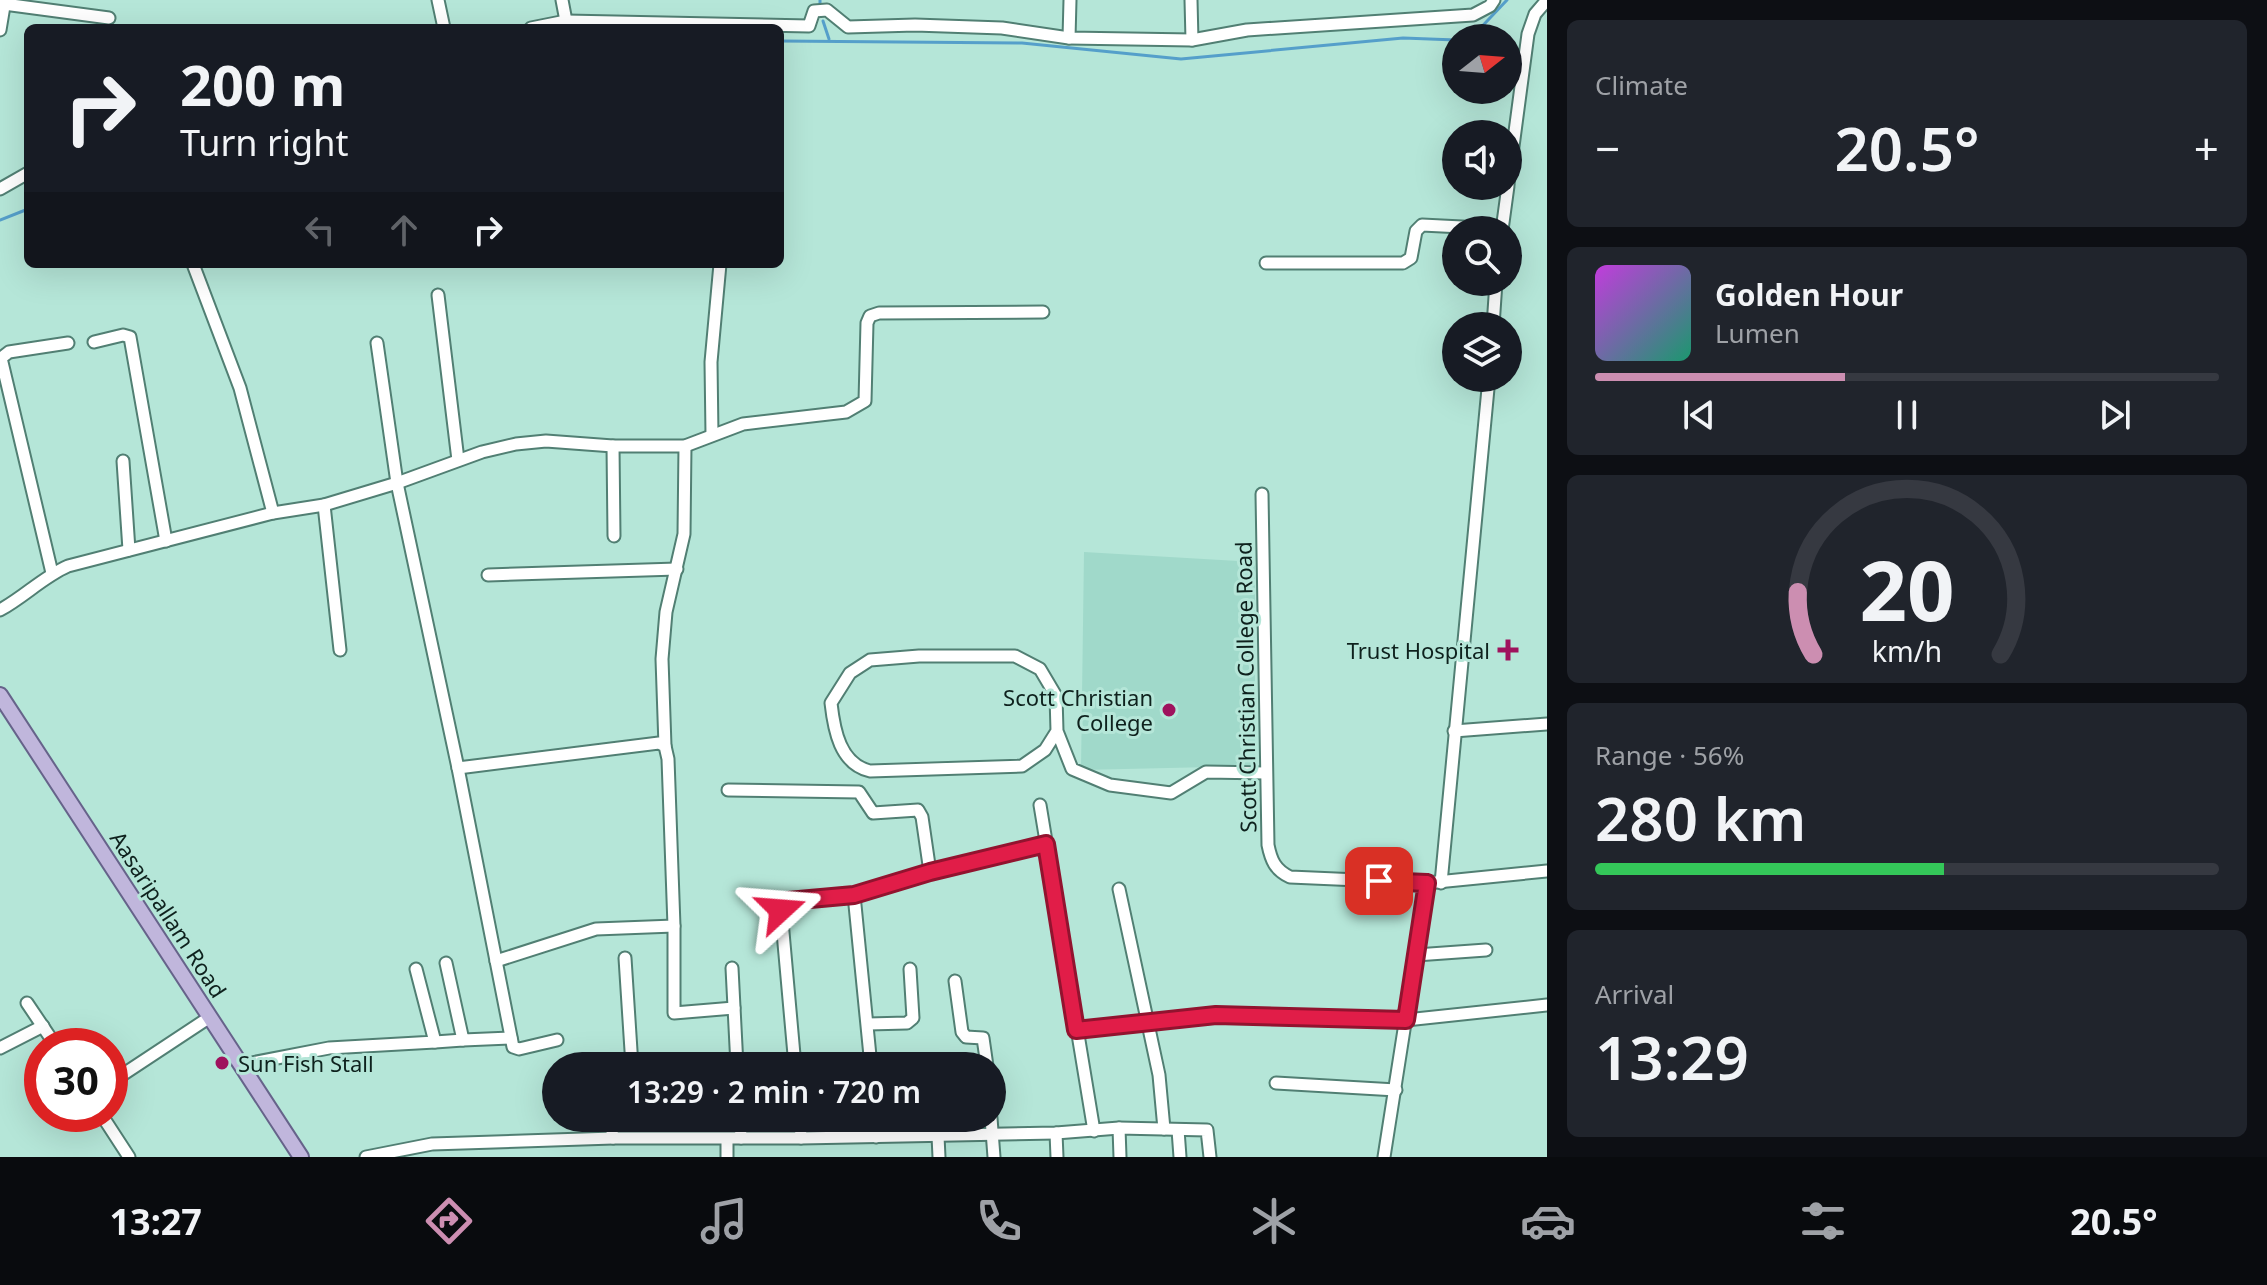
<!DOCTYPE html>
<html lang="en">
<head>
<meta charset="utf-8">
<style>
  body { margin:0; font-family:"Noto Sans",sans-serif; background:#20242c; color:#f1f3f6; height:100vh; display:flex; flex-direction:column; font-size:30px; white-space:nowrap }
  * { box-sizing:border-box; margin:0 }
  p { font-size:26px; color:#9ea1a6 }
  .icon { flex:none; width:44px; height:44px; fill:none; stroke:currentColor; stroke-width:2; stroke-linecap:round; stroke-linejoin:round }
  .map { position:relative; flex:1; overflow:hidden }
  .panel { display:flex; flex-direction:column; gap:20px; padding:20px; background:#0d0f14; width:720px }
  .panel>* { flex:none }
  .banner { position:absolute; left:24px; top:24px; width:760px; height:244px; border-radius:12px; box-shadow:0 8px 32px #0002; background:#171b24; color:#f1f3f6; overflow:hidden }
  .needle { width:52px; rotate:73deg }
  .tools { position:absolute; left:1442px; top:24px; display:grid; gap:16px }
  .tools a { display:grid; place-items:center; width:80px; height:80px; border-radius:50%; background:#171b24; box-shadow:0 8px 32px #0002; font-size:40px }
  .speed { position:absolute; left:24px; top:1028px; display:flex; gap:16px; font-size:40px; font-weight:700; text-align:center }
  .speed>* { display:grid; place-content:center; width:104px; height:104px; border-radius:50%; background:#171b24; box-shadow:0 8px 32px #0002; line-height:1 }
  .speed .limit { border:12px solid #d22; background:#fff; color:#111 }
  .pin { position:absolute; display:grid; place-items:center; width:68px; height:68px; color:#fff; margin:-34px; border-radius:16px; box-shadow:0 4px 12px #0006 }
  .me { position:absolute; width:88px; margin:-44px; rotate:71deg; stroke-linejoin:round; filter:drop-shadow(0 0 6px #0008) }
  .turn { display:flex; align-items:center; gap:28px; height:168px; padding:0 24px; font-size:36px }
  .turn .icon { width:104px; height:104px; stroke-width:2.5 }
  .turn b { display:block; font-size:56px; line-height:68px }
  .lanes { display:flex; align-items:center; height:76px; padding:0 24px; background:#0003; justify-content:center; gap:40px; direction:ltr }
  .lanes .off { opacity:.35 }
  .big { font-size:60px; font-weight:600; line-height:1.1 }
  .panel .tile { flex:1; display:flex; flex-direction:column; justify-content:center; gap:12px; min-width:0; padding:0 28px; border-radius:12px; background:#20242c }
  .panel .dial { align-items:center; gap:0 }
  .dial svg { height:208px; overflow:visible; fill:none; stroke:#363941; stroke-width:7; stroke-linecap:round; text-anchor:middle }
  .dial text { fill:#f1f3f6; stroke:none }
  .song { display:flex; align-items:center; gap:24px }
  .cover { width:96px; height:96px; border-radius:12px; background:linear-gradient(135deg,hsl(290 70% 55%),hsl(160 70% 35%)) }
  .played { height:8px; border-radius:4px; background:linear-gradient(90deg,#cc8eb1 40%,#363941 40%) }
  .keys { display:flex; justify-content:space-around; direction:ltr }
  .heat { display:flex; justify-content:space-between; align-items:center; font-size:44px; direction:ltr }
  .charge { height:12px; border-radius:6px; background:linear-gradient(90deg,#34c759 56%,#363941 0) }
  .trip { position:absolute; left:542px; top:1052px; width:464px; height:80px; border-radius:40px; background:#171b24; box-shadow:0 8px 32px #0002; font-weight:600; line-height:80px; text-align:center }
  .menu { display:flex; height:128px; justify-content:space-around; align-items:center; background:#090b0e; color:#9ea1a6 }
  .menu .icon { width:56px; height:56px }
  .menu .current { color:#cc8eb1 }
  .menu b { font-size:36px; color:#f1f3f6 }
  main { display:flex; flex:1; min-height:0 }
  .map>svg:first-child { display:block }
  .built { fill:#a0d9ca }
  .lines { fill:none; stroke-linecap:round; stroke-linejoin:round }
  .stream { stroke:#559fca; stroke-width:3 }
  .minor-casing { stroke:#517f73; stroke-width:15 }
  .major-casing { stroke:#66638a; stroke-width:18 }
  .minor { stroke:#fff; stroke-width:11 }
  .major { stroke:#c0b6dc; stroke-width:14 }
  .route-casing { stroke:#92132f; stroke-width:20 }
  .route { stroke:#e11d48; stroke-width:14 }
  .poi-dot { fill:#9f125d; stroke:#b5e6d8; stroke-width:3 }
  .labels { text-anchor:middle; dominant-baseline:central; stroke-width:6; stroke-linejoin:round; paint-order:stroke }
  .poi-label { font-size:22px; fill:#0e211d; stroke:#b5e6d8; text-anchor:end }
  .street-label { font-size:22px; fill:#0e211d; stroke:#b5e6d8 }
</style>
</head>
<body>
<main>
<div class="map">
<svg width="1547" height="1157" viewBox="0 0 1547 1157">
  <rect width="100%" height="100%" fill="#b5e6d8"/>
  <!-- built -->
  <path class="built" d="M1084,552L1255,562V766L1081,770Z"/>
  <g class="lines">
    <!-- stream -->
    <g class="stream">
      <path d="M820,0V5"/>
      <path d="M823,21L829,39"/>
      <path d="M1471,38L1507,0"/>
      <path d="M780,41L1022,43L1181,59L1403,38L1456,40"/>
      <path d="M0,220L28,209"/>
    </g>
    <defs>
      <g id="minor">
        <path d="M438,0L444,28"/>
        <path d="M562,0L566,21"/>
        <path d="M1191,0L1192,40"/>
        <path d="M4,4L109,18"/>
        <path d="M531,28L566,21L809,26L814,11L827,10L848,27L915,25L1002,28L1069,38L1192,40L1247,30L1473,15L1490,6L1494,0"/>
        <path d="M0,30L5,0"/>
        <path d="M1069,38L1070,0"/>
        <path d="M1508,184L1528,34L1535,14L1547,0"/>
        <path d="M0,189L28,173"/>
        <path d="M1502,230L1508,186"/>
        <path d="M1266,263H1403L1411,258L1416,231L1422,225L1502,229"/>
        <path d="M193,264L240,388L273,513"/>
        <path d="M438,295L458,460"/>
        <path d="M1493,326L1496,282"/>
        <path d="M94,342L123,335L130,337L166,541"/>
        <path d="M377,343L397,483L458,768L659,743L665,746L668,759L674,926V1013L734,1008"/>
        <path d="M712,435L711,362L720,264"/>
        <path d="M613,446L614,536"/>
        <path d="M123,461L129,550"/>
        <path d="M1262,494L1268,845C1271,860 1275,870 1290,877L1427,883"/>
        <path d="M324,505L340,650"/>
        <path d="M52,573L1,358L9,352L68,343"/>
        <path d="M488,575L677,569"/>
        <path d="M0,610C24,597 43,577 68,566L273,513L324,505L397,483L482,452L516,444L546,441L613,446H685L743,424L846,412L865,401L867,323L870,316L879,313L1043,312"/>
        <path d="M1057,731L1045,750L1022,766L870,771C840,764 834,730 831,703L850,673L870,660L919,656H1015L1040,669L1056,696L1057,731L1072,769L1110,785L1171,793L1206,772L1266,773"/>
        <path d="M1454,731L1547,724"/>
        <path d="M665,746L662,659L666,612L684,534L685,446"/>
        <path d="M458,768L513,1047L519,1049L557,1040"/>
        <path d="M728,790L859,792L873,813L918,810L922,817L930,872"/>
        <path d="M1040,805L1094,1131"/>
        <path d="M1441,883L1489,378"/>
        <path d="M1119,889L1159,1075L1164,1129"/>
        <path d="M854,895L871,1066"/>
        <path d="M1416,955L1486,950"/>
        <path d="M625,958L632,1066"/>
        <path d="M496,961L596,929L674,926"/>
        <path d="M446,963L463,1040L511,1038"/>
        <path d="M732,968L737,1066"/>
        <path d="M955,981L962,1032L966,1037L983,1038L987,1066"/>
        <path d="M27,1003L56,1046"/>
        <path d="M868,1024L907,1023L913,1018L910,969"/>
        <path d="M1076,1030L1216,1015L1406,1020L1547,1005"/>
        <path d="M435,1042L463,1040"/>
        <path d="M0,1048L43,1026"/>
        <path d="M241,1065L329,1048L435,1042L416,969"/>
        <path d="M795,1066L781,910L783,904L788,901L854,895L930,872L1046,844"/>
        <path d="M110,1083L210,1017"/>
        <path d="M1276,1083L1396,1090"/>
        <path d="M101,1114L129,1157"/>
        <path d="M610,1118L613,1138"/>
        <path d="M740,1118L741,1138"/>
        <path d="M800,1118L801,1138"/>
        <path d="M874,1118L876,1137"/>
        <path d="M991,1118L994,1157"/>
        <path d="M1119,1128L1120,1157"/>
        <path d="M1178,1130L1180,1157"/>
        <path d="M1056,1133L1057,1157"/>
        <path d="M938,1136L939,1157"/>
        <path d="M727,1139V1157"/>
        <path d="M366,1157L432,1144L613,1138H801L1056,1133L1119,1128L1207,1130L1210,1157"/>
        <path d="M1384,1157L1427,883L1547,871"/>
      </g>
      <path id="major" d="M0,695L301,1157"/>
    </defs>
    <!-- minor casing -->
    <use href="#minor" class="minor-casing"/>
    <!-- major casing -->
    <use href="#major" class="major-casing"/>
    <!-- minor -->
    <use href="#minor" class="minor"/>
    <!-- major -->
    <use href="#major" class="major"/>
  </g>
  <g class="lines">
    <defs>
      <path id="route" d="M781,910L783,904L788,901L854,895L930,872L1046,844L1076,1030L1216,1015L1406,1020L1427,883L1379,881"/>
    </defs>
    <!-- route casing -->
    <use href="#route" class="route-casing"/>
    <!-- route -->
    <use href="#route" class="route"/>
  </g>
  <!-- markers -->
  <g class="poi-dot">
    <path d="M1504 638h8v8h8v8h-8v8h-8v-8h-8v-8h8z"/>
    <circle cx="1169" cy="710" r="8"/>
    <circle cx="222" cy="1063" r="8"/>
  </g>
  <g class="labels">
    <!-- poi labels -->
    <g class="poi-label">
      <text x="1490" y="650">Trust Hospital</text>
      <text x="1153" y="697">Scott Christian<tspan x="1153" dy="25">College</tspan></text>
      <text x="238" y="1063" text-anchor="start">Sun Fish Stall</text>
    </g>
    <!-- street labels -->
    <g class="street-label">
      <text transform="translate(1245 687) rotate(-91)">Scott Christian College Road</text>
      <text transform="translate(169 914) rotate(57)">Aasaripallam Road</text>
    </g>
  </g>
</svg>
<div class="tools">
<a><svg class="needle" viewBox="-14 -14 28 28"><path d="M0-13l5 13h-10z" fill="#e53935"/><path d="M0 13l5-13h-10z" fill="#9ea1a6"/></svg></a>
<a><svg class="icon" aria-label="sound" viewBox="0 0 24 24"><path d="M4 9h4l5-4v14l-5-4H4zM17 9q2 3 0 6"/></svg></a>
<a><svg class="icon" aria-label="search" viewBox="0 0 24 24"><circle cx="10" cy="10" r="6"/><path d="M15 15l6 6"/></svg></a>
<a><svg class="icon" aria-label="layers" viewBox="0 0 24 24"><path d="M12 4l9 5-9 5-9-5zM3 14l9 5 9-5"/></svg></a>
</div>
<div class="speed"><div class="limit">30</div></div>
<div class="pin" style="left:1379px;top:881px;background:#d93025"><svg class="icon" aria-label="arrive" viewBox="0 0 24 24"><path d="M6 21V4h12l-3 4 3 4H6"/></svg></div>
<svg class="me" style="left:781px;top:910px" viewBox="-20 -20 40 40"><path d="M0-17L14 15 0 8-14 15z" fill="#e11d48" stroke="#fff" stroke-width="4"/></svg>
<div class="trip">13:29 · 2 min · 720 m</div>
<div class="banner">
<div class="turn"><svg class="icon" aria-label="right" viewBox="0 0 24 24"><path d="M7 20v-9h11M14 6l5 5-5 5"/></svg><div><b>200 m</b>Turn right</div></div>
<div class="lanes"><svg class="icon off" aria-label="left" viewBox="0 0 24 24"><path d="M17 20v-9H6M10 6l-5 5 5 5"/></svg><svg class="icon off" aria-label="ahead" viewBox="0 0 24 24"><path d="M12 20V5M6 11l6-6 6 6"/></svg><svg class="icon" aria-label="right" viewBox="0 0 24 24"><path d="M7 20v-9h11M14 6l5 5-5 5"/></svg></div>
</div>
</div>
<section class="panel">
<div class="tile"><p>Climate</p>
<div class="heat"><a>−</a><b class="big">20.5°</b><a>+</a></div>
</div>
<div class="tile">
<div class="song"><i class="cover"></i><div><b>Golden Hour</b><p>Lumen</p></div></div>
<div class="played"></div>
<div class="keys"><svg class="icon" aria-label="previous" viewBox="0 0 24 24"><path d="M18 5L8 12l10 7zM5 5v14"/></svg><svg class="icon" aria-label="pause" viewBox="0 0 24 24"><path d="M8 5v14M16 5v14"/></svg><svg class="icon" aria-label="next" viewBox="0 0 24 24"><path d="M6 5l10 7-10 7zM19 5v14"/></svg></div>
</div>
<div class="tile dial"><svg viewBox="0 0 100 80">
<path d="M14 69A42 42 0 1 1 86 69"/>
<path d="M14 69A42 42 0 0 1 8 45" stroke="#cc8eb1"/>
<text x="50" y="56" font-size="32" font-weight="700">20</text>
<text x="50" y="72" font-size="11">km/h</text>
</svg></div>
<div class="tile"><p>Range · 56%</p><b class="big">280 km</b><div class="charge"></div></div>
<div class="tile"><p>Arrival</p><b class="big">13:29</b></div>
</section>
</main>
<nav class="menu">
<b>13:27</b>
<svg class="icon current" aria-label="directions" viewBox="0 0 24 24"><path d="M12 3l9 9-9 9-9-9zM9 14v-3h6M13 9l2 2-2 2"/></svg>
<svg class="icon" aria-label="music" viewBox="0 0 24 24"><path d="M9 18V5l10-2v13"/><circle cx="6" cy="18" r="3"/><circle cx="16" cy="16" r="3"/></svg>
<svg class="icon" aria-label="phone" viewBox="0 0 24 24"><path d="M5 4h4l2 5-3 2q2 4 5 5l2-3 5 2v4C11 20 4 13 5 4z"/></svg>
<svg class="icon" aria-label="climate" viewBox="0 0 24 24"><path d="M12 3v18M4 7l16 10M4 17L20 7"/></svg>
<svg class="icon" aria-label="car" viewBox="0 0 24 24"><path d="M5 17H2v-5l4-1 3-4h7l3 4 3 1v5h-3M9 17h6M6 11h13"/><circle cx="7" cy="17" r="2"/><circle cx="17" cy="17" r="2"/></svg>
<svg class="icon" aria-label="filters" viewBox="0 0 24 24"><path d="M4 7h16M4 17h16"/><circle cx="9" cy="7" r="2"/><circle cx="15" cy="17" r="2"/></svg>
<b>20.5°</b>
</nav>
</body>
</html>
